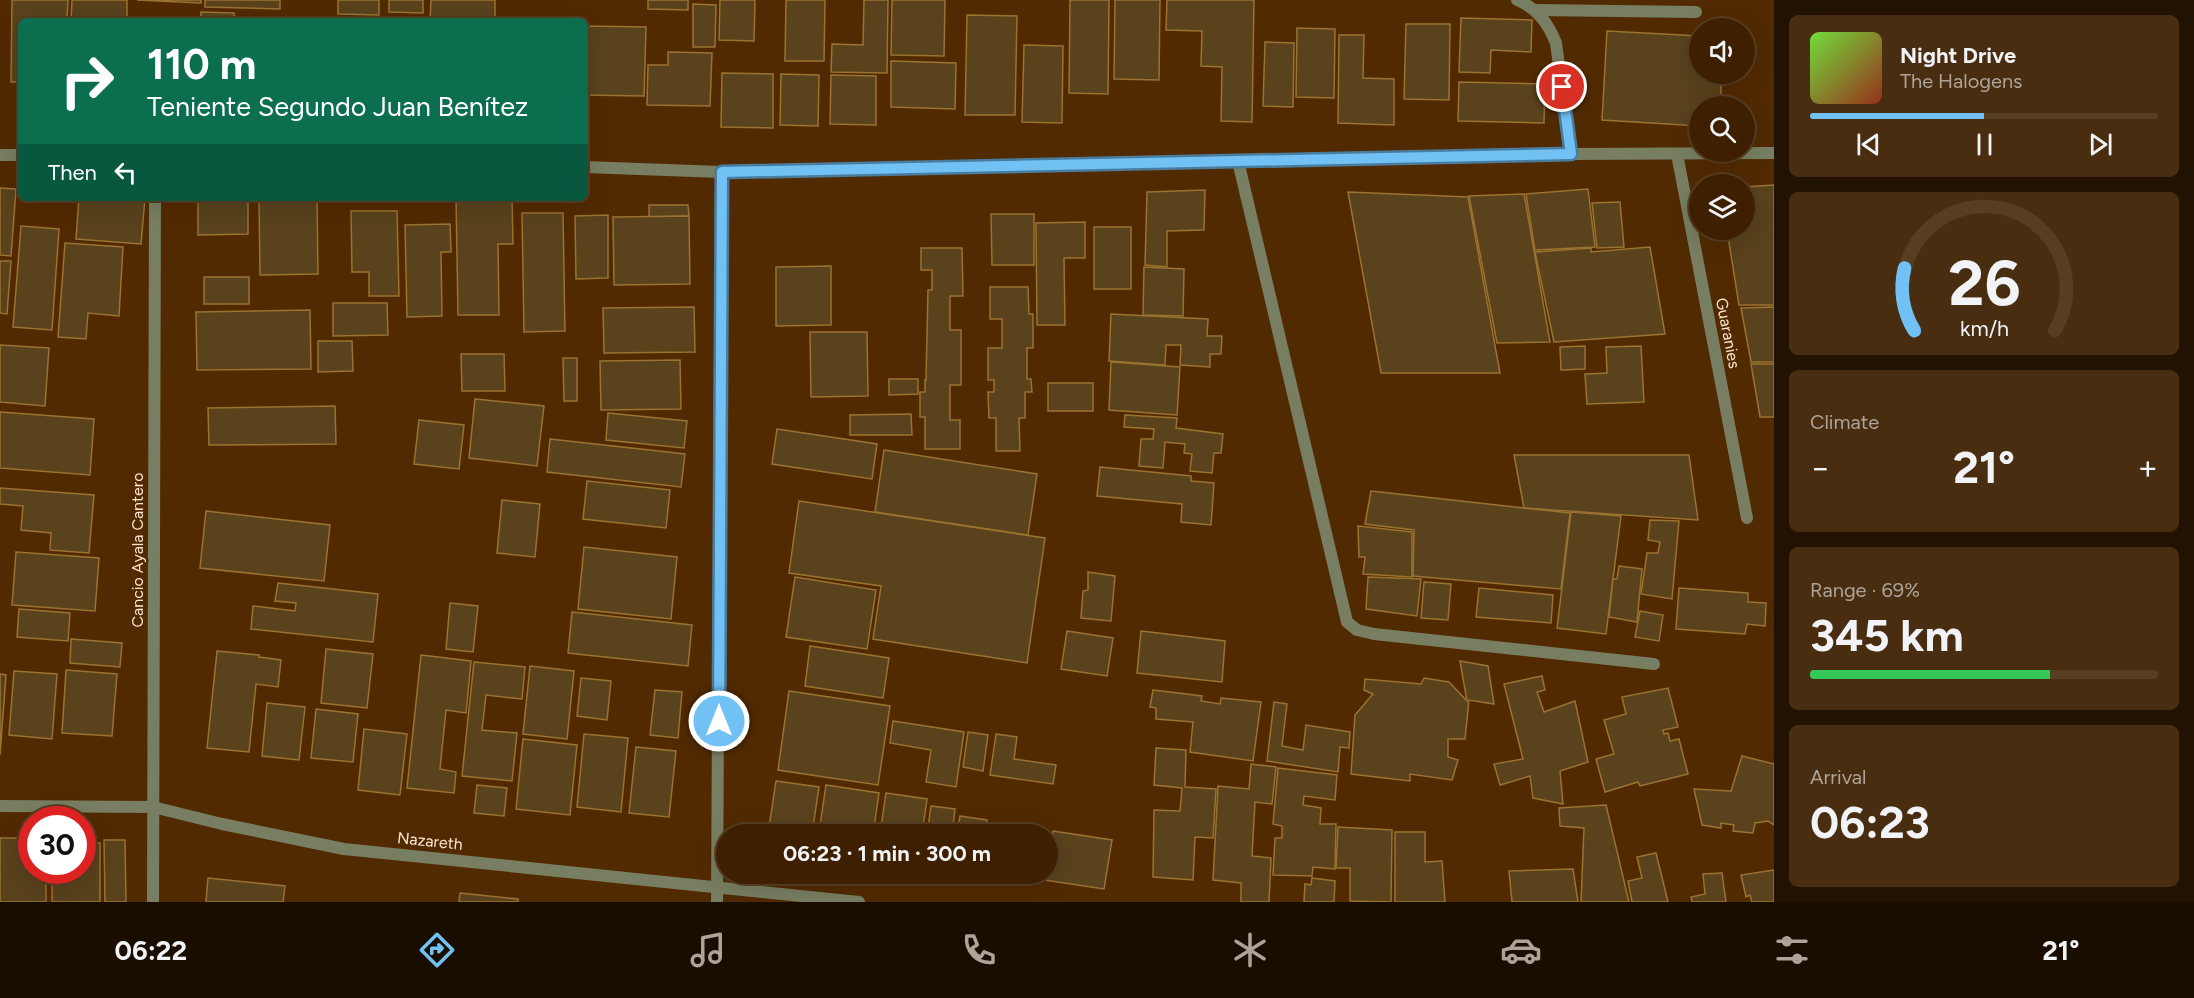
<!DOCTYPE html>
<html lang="en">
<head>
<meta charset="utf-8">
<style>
  body { margin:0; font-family:Figtree,sans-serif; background:#492d10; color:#f1f3f6; height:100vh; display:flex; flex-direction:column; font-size:22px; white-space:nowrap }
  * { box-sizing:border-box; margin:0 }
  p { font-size:20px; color:#ada399 }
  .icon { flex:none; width:33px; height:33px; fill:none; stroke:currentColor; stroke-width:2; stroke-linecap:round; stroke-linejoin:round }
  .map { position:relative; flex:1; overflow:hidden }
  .details { display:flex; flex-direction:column; gap:15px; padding:15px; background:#221201; width:420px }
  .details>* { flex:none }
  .top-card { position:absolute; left:18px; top:18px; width:570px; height:183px; border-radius:9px; box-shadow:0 6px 24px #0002,0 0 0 2px #573e23; background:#0b6e4f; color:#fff; overflow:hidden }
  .tools { position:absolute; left:1689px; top:18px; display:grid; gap:12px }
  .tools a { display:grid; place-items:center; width:66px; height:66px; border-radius:50%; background:#3e2001; box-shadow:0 6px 24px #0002,0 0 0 2px #573e23; font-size:30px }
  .speed { position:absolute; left:18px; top:806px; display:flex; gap:12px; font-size:30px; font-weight:700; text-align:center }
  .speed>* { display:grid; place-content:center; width:78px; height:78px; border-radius:50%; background:#3e2001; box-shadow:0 6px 24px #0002,0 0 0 2px #573e23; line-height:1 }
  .speed .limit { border:9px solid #d22; background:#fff; color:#111 }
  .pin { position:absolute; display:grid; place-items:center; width:51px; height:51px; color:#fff; margin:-26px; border:3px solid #fff; border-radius:50%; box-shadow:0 2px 6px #0007 }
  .me { position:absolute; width:66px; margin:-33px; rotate:0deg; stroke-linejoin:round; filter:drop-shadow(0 0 4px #0008) }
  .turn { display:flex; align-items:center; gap:21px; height:126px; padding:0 30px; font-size:27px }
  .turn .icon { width:78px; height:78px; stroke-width:2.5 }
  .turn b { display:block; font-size:42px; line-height:51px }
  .then { display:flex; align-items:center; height:57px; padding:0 30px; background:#0003; gap:12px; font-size:22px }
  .big { font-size:45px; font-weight:700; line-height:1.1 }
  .details .widget { flex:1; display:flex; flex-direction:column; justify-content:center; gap:9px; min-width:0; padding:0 21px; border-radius:9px; background:#492d10 }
  .details .dial { align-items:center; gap:0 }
  .dial svg { height:156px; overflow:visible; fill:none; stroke:#573e23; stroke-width:7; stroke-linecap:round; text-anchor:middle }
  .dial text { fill:#f1f3f6; stroke:none }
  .song { display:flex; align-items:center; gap:18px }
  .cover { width:72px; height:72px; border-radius:9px; background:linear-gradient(135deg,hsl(100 70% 55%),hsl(10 70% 35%)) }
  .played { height:6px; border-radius:3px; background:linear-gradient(90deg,#71c1f5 50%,#573e23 50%) }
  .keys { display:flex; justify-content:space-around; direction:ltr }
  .heat { display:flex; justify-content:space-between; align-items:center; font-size:33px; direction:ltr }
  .charge { height:9px; border-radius:4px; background:linear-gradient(90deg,#34c759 69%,#573e23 0) }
  .trip { position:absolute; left:716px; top:824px; width:342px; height:60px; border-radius:30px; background:#3e2001; box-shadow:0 6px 24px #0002,0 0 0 2px #573e23; font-weight:700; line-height:60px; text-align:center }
  .menu { display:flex; height:96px; justify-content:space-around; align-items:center; background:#190d00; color:#ada399 }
  .menu .icon { width:42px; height:42px }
  .menu .active { color:#71c1f5 }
  .menu b { font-size:27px; color:#f1f3f6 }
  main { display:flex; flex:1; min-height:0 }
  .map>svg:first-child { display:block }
  .building { fill:#59421c; stroke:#9a7331; stroke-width:1.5 }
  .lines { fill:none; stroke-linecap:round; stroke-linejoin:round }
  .service { stroke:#777e61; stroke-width:12 }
  .minor { stroke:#777e61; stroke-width:12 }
  .route-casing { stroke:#497d9f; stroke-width:15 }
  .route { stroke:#71c1f5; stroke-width:10 }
  .labels { text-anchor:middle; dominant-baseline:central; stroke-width:5; stroke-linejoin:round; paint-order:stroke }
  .street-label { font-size:16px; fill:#ffe5d2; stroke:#522a01 }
</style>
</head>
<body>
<main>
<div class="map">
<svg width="1774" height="902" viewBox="0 0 1774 902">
  <rect width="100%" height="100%" fill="#522a01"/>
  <!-- building -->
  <g class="building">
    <path d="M12,0H68L67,21H21V82H11Z"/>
    <path d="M72,0H127V21H71Z"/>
    <path d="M137,0H201V3Z"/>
    <path d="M205,0H280V9L205,7Z"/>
    <path d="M338,0H379V15L338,14Z"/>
    <path d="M389,0H423V13L389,12Z"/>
    <path d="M431,0H495V21H430Z"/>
    <path d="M648,0H688V10L648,9Z"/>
    <path d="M720,0H755L754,41L719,40Z"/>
    <path d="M786,0H825L824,61H785Z"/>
    <path d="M864,0H888L887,73L831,72L832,44L863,45Z"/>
    <path d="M892,0H945L944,56L891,55Z"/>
    <path d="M1070,0H1109L1108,94L1069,93Z"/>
    <path d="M1115,0H1160L1159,80L1114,79Z"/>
    <path d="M1167,0H1254L1252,122L1221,121L1222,67L1201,66L1202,31L1166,30Z"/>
    <path d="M693,4L716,5L715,47H693Z"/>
    <path d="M201,12L234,13V21H201Z"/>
    <path d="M967,15L1017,16L1015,115H965Z"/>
    <path d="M1461,18L1532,20L1531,52L1491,50L1490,73L1459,72Z"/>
    <path d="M1406,24H1450L1449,100L1404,99Z"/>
    <path d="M585,26L646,27L644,96L585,95Z"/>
    <path d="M1297,28L1335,29L1334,98L1296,97Z"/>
    <path d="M1607,31L1700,36V74H1722L1720,106H1700V126L1602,120Z"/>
    <path d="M1339,35H1364L1363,78L1394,79V125L1338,123Z"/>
    <path d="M1265,42L1294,43L1293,107L1263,106Z"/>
    <path d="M1024,45L1063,46L1062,123L1022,122Z"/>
    <path d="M668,52L712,53L710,106L647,105L648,65H668Z"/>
    <path d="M891,61L956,63L955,109L891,107Z"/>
    <path d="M722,73L773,74V128L721,127Z"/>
    <path d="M781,74L819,75L818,126L780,125Z"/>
    <path d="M831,75L876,76V125L830,124Z"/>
    <path d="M1459,82L1545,84L1544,123L1458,121Z"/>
    <path d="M1774,185V305H1739L1727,230H1744V187Z"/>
    <path d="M0,188L16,189L11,256L0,255Z"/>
    <path d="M1588,189L1595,247L1535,250L1526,194Z"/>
    <path d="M1205,190L1204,230L1167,231V267L1145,265L1147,192Z"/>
    <path d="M1348,192L1468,197L1500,373H1381Z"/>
    <path d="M1524,194L1550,342L1497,343L1469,196Z"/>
    <path d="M79,198H145L141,244L76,239Z"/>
    <path d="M198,198H248V234L198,235Z"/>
    <path d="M259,198H317L318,274L260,275Z"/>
    <path d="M456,198H512L513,244H498L499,315H458Z"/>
    <path d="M1620,202L1624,247L1597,248L1592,203Z"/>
    <path d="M649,205H688L689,216L649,217Z"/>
    <path d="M351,211H397L399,296H369V272H352Z"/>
    <path d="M522,213H563L565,331L524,332Z"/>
    <path d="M991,214H1034V265H992Z"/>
    <path d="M608,215V278L576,279L575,216Z"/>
    <path d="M689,216L690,284L614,285L613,217Z"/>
    <path d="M1085,222V258H1064L1065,325H1037L1036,223Z"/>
    <path d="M450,224L451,252H441L442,316L407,317L405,225Z"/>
    <path d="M21,226L59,229L52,330L13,327Z"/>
    <rect x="1094" y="227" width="37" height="62"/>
    <path d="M65,243L123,247L119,316L88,313L86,339L58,337Z"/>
    <path d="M1650,247L1665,334L1554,342L1535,252L1591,248V252Z"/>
    <path d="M921,248H962L963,296H950V330H961V385H950V420H960V449H925V417H920V392H925V380H926L928,290H932V270H921Z"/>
    <path d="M0,261H11L7,314L0,313Z"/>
    <path d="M831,266V325L776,326V267Z"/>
    <path d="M1144,267L1184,269L1183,316L1143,315Z"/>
    <rect x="204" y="277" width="45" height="27"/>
    <path d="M990,287H1028L1029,314H1033V348H1027V379H1031L1032,392H1025V418H1019L1020,451H996V418H989L988,392H994V380H988V348H1002V319H990Z"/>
    <path d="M333,303H387L388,335L333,336Z"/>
    <path d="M694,307L695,352L604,353L603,308Z"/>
    <path d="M1774,307V362H1751L1741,308Z"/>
    <path d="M310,310L311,369L197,370L196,312Z"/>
    <path d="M1111,314L1208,319L1207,336H1222L1221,354H1210V367L1180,365L1181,345H1166L1165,365L1109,361Z"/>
    <path d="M810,332H867L868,396L811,397Z"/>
    <path d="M318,341H352L353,371L318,372Z"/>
    <path d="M0,345L49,348L45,406L0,402Z"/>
    <path d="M1585,346V369L1561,370L1560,347Z"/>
    <path d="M1641,346L1644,402L1587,404L1585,374L1607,373L1606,347Z"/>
    <path d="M461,354H504L505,391H462Z"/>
    <path d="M563,358H577V401H564Z"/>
    <path d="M680,360L681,409L601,410L600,361Z"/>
    <path d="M1111,362L1180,367L1177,415L1109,410Z"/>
    <path d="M1751,364H1774V417H1760Z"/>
    <path d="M889,379H918V394L889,395Z"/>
    <rect x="1048" y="383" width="45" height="28"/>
    <path d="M475,399L544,406L537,466L469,458Z"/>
    <path d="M335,406L336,444L209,445L208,408Z"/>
    <path d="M0,412L94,419L90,475L0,468Z"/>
    <path d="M608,413L687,421L684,448L606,440Z"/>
    <path d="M911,414L912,435H850V415Z"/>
    <path d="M1125,415L1177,418L1176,428L1223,434L1221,453H1214L1212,473L1190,471L1192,454L1184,453L1185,444L1165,442L1163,468L1139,466L1141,439H1153L1154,429L1124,427Z"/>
    <path d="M419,420L464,425L459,469L414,464Z"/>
    <path d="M777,429L877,444L872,479L772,464Z"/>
    <path d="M550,439L685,454L681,487L547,472Z"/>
    <path d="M884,450L1037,474L1028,535L875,512Z"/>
    <path d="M1514,455H1689L1698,520L1524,508Z"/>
    <path d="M1100,467L1191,476V481L1214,483L1211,525L1181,522L1182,504L1097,496Z"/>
    <path d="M587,481L670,490L666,528L583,519Z"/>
    <path d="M0,488L94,495L89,553L50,550L51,533L21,530L23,506L0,504Z"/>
    <path d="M1371,491L1570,513L1561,589L1413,576L1414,530L1365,524Z"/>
    <path d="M502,500L540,504L535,557L497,553Z"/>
    <path d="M799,501L1045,538L1027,663L873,639L881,586L789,573Z"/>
    <path d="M206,511L330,525L324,581L200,568Z"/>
    <path d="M1571,512L1621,516L1606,634L1557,628Z"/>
    <path d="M1650,520L1679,521L1672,599L1641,594L1647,553H1658L1660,542L1648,540Z"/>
    <path d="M1358,526L1412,532V577L1363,574L1365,557H1359Z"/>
    <path d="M584,547L677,557L671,619L578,609Z"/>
    <path d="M16,552L99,558L95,611L12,605Z"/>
    <path d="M1619,566L1642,569L1637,622L1609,617L1613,579H1617Z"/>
    <path d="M1088,572L1115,576L1111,621L1081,618L1083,591L1088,590Z"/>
    <path d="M795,577L876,590L867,649L786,637Z"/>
    <path d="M1368,577L1421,579L1417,616L1366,609Z"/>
    <path d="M1424,582L1451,584L1448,620L1421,618Z"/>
    <path d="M278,583L378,594L373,642L251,629L253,606L295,611L296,603L275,601Z"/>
    <path d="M1479,588L1553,595L1551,623L1476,617Z"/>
    <path d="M1679,588L1748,593V602L1766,603L1765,626L1747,624L1745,634L1676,629Z"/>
    <path d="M450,603L478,606L473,652L446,649Z"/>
    <path d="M19,609L70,613L68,641L17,637Z"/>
    <path d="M1640,611L1663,615L1659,641L1635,637Z"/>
    <path d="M572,612L692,625L688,666L568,653Z"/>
    <path d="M1067,631L1113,638L1107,676L1061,669Z"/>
    <path d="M1141,631L1225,641L1222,682L1137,673Z"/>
    <path d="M71,639L122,643L120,667L70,663Z"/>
    <path d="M810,646L889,658L883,698L805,686Z"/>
    <path d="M326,649L373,654L367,708L321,703Z"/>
    <path d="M217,651L259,655V657L281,660L278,687L256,684L249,752L207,748Z"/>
    <path d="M421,655L471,661L466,713L446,710L440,769L456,772L454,793L407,788Z"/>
    <path d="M1460,661L1488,666L1494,704L1469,700L1465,739H1448V757L1458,760L1452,780L1410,774V781L1351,774L1355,715L1373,694L1364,690L1365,679L1421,684L1424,678L1449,682L1467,701Z"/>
    <path d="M474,662L525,667L522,699L486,695L482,730L517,733L512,781L462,776Z"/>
    <path d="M530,666L574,671L567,739L523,734Z"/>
    <path d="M66,670L117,674L112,736L62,733Z"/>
    <path d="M14,671L57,674L52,739L9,735Z"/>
    <path d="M0,674L6,675L0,755Z"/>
    <path d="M1542,676L1545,690L1537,692L1544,712L1575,701L1588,762L1560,771L1563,804L1533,798L1530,776L1500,785L1494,764L1523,759L1504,684Z"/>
    <path d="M581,678L611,681L607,720L577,716Z"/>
    <path d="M1668,688L1678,727L1663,730L1664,734L1668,733L1670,741L1679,739L1688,774L1640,786L1638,782L1605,792L1596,759L1614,754L1604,720L1626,714L1622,697Z"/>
    <path d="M655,690L682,692L678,738L650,735Z"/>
    <path d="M1153,690L1202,696L1201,701L1220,704L1221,698L1261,702L1253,761L1190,752L1193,722L1156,719V708L1150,707Z"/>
    <path d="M789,691L890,706L878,785L778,770Z"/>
    <path d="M1274,702L1287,704L1282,746L1303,750L1306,725L1350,732L1349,748L1340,747L1338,772L1267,761Z"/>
    <path d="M267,703L305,707L299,760L262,756Z"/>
    <path d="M316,709L358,714L353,762L311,758Z"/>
    <path d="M893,721L964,732L956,787L926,782L931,750L890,743Z"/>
    <path d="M364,729L407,734L400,795L358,790Z"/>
    <path d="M968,732L988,735L983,771L963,767Z"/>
    <path d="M584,734L628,738L621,812L577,807Z"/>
    <path d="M996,734L1017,737L1014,759L1056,765L1053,784L990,775Z"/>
    <path d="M523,739L577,745L570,815L516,809Z"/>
    <path d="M636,747L676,751L669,817L629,813Z"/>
    <path d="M1156,748L1186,750L1185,787L1216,789L1213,838L1195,837L1193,880L1153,877L1154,810L1180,811L1182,788L1154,785Z"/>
    <path d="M1742,756L1774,764V825L1768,821L1755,823L1753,833L1733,831L1734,825L1721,823V828L1702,825L1694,789L1731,791Z"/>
    <path d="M1251,764L1276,767L1272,804L1255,802L1252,856L1271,858L1269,902H1241V883L1213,880L1218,786L1249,789Z"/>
    <path d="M1278,768L1337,775L1335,800L1304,796L1303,805L1321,808L1320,824H1336L1335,869L1313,867L1312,876L1273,875L1275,838H1282V826L1273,824Z"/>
    <path d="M776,781L819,787L812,834H768Z"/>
    <path d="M477,785L507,788L504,816L474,813Z"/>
    <path d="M826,785L879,793L873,834H833L819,832Z"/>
    <path d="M886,793L927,799L922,834H880Z"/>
    <path d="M1606,805L1629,902H1581L1584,828L1560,826L1559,808Z"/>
    <path d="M931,806L955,809L952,834H927Z"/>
    <path d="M960,816L987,820L985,834H957Z"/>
    <path d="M1338,827L1392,830L1391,902L1350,901V868H1336Z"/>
    <path d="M1053,831L1112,840L1104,889L1045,880Z"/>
    <path d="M1395,832H1425V862L1442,861L1445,902H1395Z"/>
    <path d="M0,838H32V870H46V902H0Z"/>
    <path d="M104,840H125L126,902H105Z"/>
    <path d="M82,843H100V902H52V870H82Z"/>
    <path d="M1656,853L1668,902H1632L1628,881L1642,878L1637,857Z"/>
    <path d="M1573,869L1578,902H1512L1509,871Z"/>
    <path d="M1774,870V902H1752L1750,895L1746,897L1741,875Z"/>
    <path d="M880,873H916L915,878Z"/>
    <path d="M985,873H1039L1038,883Z"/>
    <path d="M1722,873L1726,902H1692L1691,897L1705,894L1703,874Z"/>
    <path d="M208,878L285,886L283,902H206Z"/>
    <path d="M1312,878L1335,881L1334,902H1304L1305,884L1311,885Z"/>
    <path d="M460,893L518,899V902H459Z"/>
  </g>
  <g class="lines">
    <!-- service -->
    <g class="service">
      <path d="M1535,10L1696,12"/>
      <path d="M1677,154L1747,518"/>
      <path d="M1238,161L1347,622L1357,630L1374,634L1654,664"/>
    </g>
    <!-- minor -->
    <g class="minor">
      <path d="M1517,0C1537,8 1548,23 1556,43L1571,154"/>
      <path d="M0,155H21"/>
      <path d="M585,167L721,172L1571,154L1774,153"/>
      <path d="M0,806L153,807L222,824L344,849L859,902"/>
      <path d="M153,902L155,198"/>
      <path d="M717,902L721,172"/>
    </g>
  </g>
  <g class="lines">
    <defs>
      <path id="route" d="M719,721L722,172L1571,154L1562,87"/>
    </defs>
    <!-- route casing -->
    <use href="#route" class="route-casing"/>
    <!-- route -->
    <use href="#route" class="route"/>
  </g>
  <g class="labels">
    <!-- street labels -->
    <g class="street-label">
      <text transform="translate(1728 333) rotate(79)">Guaranies</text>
      <text transform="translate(137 550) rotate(-90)">Cancio Ayala Cantero</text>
      <text transform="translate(430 841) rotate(6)">Nazareth</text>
    </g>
  </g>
</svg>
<div class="tools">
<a><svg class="icon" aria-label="sound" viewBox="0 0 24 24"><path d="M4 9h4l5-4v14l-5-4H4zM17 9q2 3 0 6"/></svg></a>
<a><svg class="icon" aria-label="search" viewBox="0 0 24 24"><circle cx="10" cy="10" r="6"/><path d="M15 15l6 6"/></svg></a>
<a><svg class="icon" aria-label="layers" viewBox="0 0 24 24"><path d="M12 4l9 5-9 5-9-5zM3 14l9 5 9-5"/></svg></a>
</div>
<div class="speed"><div class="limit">30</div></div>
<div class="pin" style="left:1562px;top:87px;background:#d93025"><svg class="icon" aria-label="arrive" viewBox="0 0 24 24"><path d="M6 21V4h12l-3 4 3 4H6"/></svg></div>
<svg class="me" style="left:719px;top:721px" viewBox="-20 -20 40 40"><circle r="17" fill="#71c1f5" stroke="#fff" stroke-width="3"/><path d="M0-11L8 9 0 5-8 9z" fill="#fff"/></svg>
<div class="trip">06:23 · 1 min · 300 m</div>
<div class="top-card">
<div class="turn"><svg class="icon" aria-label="right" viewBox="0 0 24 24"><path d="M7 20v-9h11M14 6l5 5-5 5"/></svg><div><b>110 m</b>Teniente Segundo Juan Benítez</div></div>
<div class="then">Then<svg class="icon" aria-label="left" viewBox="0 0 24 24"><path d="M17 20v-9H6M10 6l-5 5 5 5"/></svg></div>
</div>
</div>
<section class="details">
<div class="widget">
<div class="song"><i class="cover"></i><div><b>Night Drive</b><p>The Halogens</p></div></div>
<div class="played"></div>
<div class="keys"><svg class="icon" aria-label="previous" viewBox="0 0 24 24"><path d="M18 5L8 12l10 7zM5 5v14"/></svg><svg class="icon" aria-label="pause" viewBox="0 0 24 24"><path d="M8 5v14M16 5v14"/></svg><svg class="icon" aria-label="next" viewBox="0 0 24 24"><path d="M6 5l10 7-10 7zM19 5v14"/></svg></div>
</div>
<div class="widget dial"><svg viewBox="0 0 100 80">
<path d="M14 69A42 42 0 1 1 86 69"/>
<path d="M14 69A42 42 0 0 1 9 37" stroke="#71c1f5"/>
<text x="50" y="56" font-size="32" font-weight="700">26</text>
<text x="50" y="72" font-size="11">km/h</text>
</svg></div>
<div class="widget"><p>Climate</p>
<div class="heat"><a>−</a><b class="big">21°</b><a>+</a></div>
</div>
<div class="widget"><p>Range · 69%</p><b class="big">345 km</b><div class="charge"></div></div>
<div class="widget"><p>Arrival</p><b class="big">06:23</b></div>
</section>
</main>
<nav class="menu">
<b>06:22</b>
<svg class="icon active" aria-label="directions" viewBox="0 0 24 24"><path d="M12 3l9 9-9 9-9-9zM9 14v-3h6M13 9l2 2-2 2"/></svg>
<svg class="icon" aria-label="music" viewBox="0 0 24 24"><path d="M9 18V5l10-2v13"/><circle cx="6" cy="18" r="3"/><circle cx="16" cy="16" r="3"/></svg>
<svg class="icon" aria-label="phone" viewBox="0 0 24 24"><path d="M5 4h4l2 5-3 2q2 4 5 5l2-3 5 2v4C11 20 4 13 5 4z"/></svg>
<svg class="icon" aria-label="climate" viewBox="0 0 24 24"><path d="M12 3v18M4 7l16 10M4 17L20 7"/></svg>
<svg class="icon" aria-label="car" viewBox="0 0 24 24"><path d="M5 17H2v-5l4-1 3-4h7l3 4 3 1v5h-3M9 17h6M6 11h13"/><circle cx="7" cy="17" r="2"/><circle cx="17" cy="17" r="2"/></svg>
<svg class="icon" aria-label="filters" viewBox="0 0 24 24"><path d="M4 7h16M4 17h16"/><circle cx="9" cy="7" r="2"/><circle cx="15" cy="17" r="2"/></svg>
<b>21°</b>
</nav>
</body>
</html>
